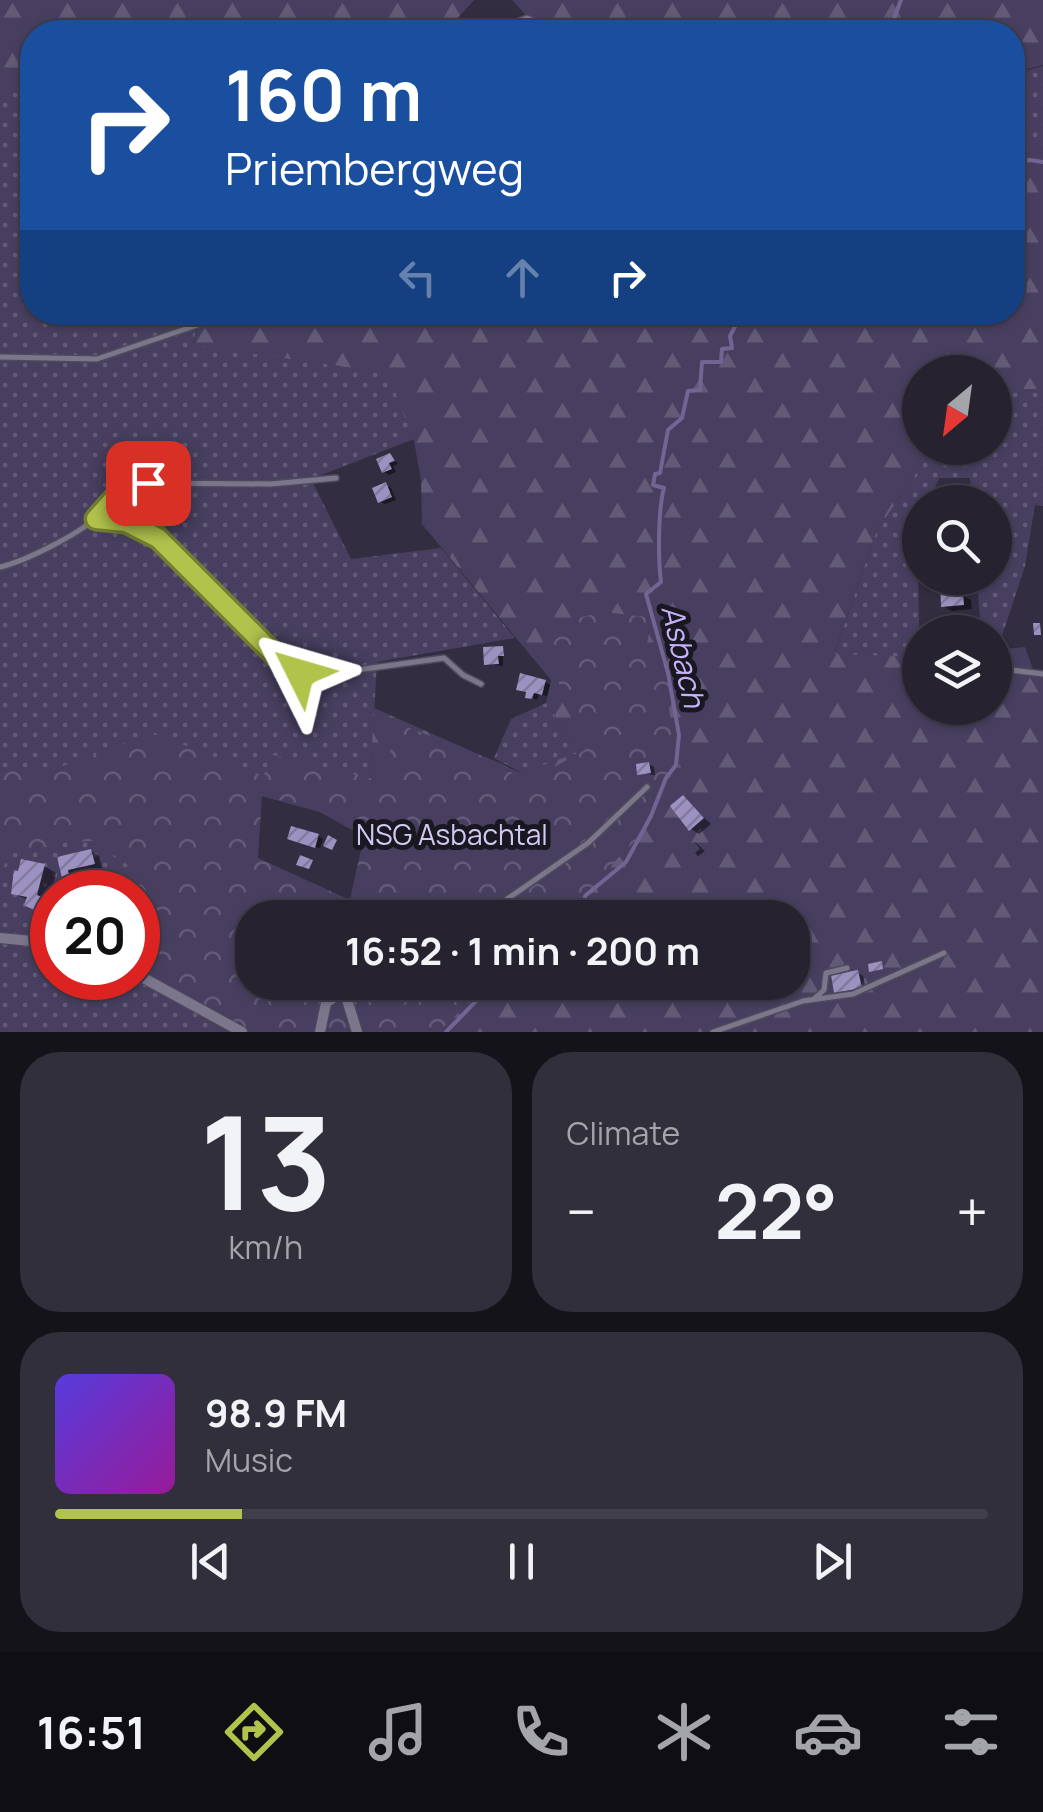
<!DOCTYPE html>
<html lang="en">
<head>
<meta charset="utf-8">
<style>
  body { margin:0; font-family:Manrope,sans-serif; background:#322f3c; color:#f1f3f6; height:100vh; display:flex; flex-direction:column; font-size:38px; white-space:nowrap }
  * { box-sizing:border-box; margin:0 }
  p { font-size:32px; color:#a4a4ab }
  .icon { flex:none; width:55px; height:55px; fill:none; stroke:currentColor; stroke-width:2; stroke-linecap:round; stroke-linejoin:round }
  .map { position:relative; height:1032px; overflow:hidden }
  .sheet { display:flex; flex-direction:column; gap:20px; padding:20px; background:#15131a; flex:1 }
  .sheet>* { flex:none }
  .top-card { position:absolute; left:20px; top:20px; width:1005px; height:305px; border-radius:40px; box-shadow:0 2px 8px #0004,0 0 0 2px #423f4c; background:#1a4fa0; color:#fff; overflow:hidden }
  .needle { width:65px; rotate:209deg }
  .controls { position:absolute; left:902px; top:355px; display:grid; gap:20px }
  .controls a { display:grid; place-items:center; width:110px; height:110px; border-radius:50%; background:#262230; box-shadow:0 2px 8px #0004,0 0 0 2px #423f4c; font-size:50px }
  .speed { position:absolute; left:30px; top:870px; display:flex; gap:20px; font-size:50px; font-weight:700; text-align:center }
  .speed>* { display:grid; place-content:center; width:130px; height:130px; border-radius:50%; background:#262230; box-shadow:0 2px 8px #0004,0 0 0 2px #423f4c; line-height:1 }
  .speed .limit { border:15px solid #d22; background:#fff; color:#111 }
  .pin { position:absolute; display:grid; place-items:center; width:85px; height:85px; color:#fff; margin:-42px; border-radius:20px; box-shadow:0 5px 15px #0006 }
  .me { position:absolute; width:110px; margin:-55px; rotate:310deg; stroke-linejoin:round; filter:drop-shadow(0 0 8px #0008) }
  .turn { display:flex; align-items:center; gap:35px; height:210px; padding:0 40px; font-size:45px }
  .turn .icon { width:130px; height:130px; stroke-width:2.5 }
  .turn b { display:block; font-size:70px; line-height:85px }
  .lanes { display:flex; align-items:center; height:95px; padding:0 40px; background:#0003; justify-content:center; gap:50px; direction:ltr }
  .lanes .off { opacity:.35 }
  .big { font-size:75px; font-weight:700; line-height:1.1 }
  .sheet .card { flex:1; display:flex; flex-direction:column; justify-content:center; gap:15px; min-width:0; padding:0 35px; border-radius:40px; background:#322f3c }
  .sheet .dial { align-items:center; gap:0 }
  .dial b { font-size:130px; line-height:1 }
  .song { display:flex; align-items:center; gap:30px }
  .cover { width:120px; height:120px; border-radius:15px; background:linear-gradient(135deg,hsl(250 70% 55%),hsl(300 70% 35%)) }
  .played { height:10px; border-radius:5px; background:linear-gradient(90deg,#b2c34c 20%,#423f4c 20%) }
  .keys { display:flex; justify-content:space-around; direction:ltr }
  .heat { display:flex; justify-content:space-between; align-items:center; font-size:55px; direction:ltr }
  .sheet .tiles { flex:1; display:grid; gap:20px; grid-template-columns:1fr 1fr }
  .card:last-child { grid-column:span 2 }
  .trip { position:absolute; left:235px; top:900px; width:575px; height:100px; border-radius:40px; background:#262230; box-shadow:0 2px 8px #0004,0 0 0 2px #423f4c; font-weight:700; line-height:100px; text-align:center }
  .dock { display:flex; height:160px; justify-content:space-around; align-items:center; background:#0f0e13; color:#a4a4ab }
  .dock .icon { width:70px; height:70px }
  .dock .current { color:#b2c34c }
  .dock b { font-size:45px; color:#f1f3f6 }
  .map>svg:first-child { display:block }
  .grass { fill:url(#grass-dots); fill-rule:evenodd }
  .forest { fill:url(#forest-firs) }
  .park { fill:url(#park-crowns); fill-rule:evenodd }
  .shadow { fill:#0007 }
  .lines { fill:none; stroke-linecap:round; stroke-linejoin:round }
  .stream { stroke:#726593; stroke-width:4 }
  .building { fill:url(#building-hatch) }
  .lane-casing { stroke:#4e4a59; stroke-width:8 }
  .street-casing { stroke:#4e4a59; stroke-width:12 }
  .lane { stroke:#7c768d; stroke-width:5 }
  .street { stroke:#7c768d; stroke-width:10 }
  .route-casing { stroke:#747f31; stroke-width:25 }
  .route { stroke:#b2c34c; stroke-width:18 }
  .labels { text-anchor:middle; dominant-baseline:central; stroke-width:10; stroke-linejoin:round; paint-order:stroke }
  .park-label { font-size:28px; fill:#d3c8f4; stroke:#19171f }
  .water-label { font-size:30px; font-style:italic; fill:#c6b2fa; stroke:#19171f }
</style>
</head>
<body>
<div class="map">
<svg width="1043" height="1032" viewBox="0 0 1043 1032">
  <defs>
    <pattern id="grass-dots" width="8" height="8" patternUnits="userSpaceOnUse" patternTransform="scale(2.5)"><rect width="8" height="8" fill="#483f60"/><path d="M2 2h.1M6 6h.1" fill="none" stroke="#625a77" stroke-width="1.8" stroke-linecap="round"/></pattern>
    <pattern id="forest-firs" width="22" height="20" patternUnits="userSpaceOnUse" patternTransform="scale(2.5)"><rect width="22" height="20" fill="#483f60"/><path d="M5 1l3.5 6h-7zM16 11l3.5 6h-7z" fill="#625a77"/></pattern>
    <pattern id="park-crowns" width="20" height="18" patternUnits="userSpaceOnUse" patternTransform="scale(2.5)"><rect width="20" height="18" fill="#483f60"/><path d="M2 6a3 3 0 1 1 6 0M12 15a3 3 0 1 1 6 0" fill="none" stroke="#625a77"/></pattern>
    <pattern id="building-hatch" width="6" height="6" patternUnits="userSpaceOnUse" patternTransform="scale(2.5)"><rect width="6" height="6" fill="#9d91c1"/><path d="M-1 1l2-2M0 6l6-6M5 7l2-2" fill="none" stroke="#827a9c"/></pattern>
  </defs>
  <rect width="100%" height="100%" fill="#322d40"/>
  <!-- grass -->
  <g class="grass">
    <path d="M1043,66V152L1013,155V74Z"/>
    <path d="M32,87V312L201,313L193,343L389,371L414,439L311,479L351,559L441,548L515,638L377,662L367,838L320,812L261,796L252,918V982L274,1032H0V90ZM52,892H138V978H52Z"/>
    <path d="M995,389H1043V506L1035,505L1025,566L1000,642H995V632H981L977,578H995V502H972L970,478H939L929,502H920L917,531L920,657L834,655L876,532L931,451L955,458L953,448H995Z"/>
    <path d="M546,703L581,753L522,773L494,758L511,719Z"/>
  </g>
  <!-- forest -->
  <g class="forest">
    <path d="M0,0H474L445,32H32V88L0,92Z"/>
    <path d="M512,0H1043V65L1013,73L1012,32H541Z"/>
    <path d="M1043,152V389H995V372H920V448H953L955,459L931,451L876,532L834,654L920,657V708H995V650L1025,647L1034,672L1043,673V1032H426L465,983L792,982V918L490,917L495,830L360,854L367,838L374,708L521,773L580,752L546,703L551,680L422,524L421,480L414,441L388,373L193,345L202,312H1012L1013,155Z"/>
  </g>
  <!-- park -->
  <path class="park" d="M604,612L647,617L650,630L644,655L668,681L669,709L679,765L656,796L638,838L614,862L600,884L585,893L573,917L252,918V982L491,983L438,1032H242L138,973V892H108L135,870L94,841L65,842L10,854L0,874V785L7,769H55L153,733L263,776L273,755L386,782L394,722L503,764L523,784L585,750L537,627ZM262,795L320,812L367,838L360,854L350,900L258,858Z"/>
  <!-- shadow -->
  <g class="shadow">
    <path d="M390,456L398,464L393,466L396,472L389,475L384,472Z"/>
    <path d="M386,485L391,488L396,500L385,504L380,501Z"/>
    <path d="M942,578H960L962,595L971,600L972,609L952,611L943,606Z"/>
    <path d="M503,652V666L486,664Z"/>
    <path d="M545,682L550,685L547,696L539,694L537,700L528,696Z"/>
    <path d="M649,764L654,767L655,775L640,773Z"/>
    <path d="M683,798L711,824L699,834L691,829Z"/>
    <path d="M318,836L323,839L320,848L295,841Z"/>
    <path d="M694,841L705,851L698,856L695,853L700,849Z"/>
    <path d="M91,851L99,856L102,868L76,874L77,880L72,881L64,876L60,859Z"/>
    <path d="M44,866L56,873L49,902L52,904V919L32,908L28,900L13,893Z"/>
    <path d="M858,973L863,976L866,990L842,994L836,992Z"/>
  </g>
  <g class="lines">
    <!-- stream -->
    <g class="stream">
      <path d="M889,32L901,0"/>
      <path d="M1012,164L1030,160L1043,162"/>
      <path d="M578,918L584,911L585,896L626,862L651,816L666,778L676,765L679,735L668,673L646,594L661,582C658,559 658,510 664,488L653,485L655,474L660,473L668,430L682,418L688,391L700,390L702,362H721L722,349L732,348L730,336L743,312"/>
      <path d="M446,1032L478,999L499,982"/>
    </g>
  </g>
  <!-- building -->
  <g class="building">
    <path d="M390,453L395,461L389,463L392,469L382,473L376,459Z"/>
    <path d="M386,482L392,497L378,503L372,488Z"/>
    <path d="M940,578H953L955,594L963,593L964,605L941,607Z"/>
    <path d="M1033,623H1040L1041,635H1034Z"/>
    <path d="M503,646L504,656H498L499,664L484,665L483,647Z"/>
    <path d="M520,673L546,680L542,695L534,693L532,699L525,698L526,692L516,690Z"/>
    <path d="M649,762L651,773L637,775L636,764Z"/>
    <path d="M683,795L704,818L689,831L670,806Z"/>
    <path d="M291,826L319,834L315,848L287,839Z"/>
    <path d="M328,835L337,840L332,850L323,846Z"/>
    <path d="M91,849L95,864L68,870L69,875L62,878L57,857Z"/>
    <path d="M300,855L313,860L309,869L296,865Z"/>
    <path d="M21,859L45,864L37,895L52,901V919L24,905L27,897L11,894L14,870L18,871Z"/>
    <path d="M882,961L883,969L869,972L868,964Z"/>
    <path d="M858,970L862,988L834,993L831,975Z"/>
  </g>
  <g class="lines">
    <defs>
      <g id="lane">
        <path d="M504,32L511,24L527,18L542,25L547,32"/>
        <path d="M0,357L97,359L215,319L226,312"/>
        <path d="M95,519L127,522L158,538L281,661L300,673L328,674L444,658L463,675L481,684"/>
        <path d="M0,567C26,561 77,535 97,517C116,502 123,488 148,483L271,484L336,478"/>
        <path d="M995,668L1043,674"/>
        <path d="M89,892V882"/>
        <path d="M37,916L52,934"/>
        <path d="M480,918L588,843L647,787"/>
        <path d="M346,989L361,982"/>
        <path d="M814,999L824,990L826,973L847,968"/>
        <path d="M713,1032L803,1001L853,994L944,953"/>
      </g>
      <g id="street">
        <path d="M0,938L52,943"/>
        <path d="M138,975L242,1032"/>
        <path d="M320,1032L326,1003L344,990L357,1032"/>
      </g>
    </defs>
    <!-- lane casing -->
    <use href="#lane" class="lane-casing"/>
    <!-- street casing -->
    <use href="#street" class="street-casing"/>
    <!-- lane -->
    <use href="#lane" class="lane"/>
    <!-- street -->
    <use href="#street" class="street"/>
  </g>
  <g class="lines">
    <defs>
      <path id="route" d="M148,483L120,492L96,519L126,522L158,538L281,661L300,673"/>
    </defs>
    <!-- route casing -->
    <use href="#route" class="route-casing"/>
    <!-- route -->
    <use href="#route" class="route"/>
  </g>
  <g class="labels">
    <!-- park labels -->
    <g class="park-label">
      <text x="452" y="834">NSG Asbachtal</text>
    </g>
    <!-- water labels -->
    <g class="water-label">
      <text transform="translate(684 656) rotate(77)">Asbach</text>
    </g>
  </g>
</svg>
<div class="controls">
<a><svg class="needle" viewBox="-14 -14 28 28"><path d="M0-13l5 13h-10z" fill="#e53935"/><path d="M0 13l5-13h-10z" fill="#a4a4ab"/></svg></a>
<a><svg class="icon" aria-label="search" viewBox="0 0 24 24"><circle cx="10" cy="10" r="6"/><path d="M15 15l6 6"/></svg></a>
<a><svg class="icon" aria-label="layers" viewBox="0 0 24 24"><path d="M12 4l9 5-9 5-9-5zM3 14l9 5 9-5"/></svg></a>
</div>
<div class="speed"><div class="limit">20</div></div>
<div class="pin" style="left:148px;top:483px;background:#d93025"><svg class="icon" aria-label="arrive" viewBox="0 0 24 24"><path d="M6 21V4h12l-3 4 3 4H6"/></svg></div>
<svg class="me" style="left:300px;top:673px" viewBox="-20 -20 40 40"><path d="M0-17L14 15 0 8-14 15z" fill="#b2c34c" stroke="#fff" stroke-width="4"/></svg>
<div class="trip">16:52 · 1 min · 200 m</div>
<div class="top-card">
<div class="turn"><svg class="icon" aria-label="right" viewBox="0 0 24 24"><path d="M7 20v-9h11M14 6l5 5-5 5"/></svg><div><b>160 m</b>Priembergweg</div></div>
<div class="lanes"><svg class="icon off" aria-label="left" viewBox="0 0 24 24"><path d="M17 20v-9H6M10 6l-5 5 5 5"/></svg><svg class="icon off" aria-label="ahead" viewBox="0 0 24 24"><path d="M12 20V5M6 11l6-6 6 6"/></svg><svg class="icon" aria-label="right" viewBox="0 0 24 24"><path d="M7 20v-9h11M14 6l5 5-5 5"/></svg></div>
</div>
</div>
<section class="sheet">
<div class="tiles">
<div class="card dial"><b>13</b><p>km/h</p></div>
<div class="card"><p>Climate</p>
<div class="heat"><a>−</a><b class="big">22°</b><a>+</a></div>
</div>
<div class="card">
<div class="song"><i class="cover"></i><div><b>98.9 FM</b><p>Music</p></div></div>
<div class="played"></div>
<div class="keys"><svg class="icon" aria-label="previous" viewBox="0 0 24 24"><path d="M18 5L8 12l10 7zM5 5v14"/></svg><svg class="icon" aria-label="pause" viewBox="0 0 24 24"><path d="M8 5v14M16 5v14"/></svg><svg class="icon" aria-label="next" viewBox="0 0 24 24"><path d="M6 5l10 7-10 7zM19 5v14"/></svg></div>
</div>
</div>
</section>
<nav class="dock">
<b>16:51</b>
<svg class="icon current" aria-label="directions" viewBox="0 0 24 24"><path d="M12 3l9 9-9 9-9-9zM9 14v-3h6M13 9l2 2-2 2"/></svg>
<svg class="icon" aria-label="music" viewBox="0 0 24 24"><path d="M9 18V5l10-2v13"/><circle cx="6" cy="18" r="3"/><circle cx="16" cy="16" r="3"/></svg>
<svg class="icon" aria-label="phone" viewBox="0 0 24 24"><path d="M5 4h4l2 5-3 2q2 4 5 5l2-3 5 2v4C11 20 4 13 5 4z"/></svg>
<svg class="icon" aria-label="climate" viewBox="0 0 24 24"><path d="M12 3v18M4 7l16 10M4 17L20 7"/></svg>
<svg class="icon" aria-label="car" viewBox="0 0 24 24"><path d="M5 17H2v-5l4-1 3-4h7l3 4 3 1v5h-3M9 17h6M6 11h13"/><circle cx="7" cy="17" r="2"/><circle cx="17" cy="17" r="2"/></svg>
<svg class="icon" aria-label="filters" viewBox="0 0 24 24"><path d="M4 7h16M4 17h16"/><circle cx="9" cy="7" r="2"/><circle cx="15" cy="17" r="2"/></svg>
</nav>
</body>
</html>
